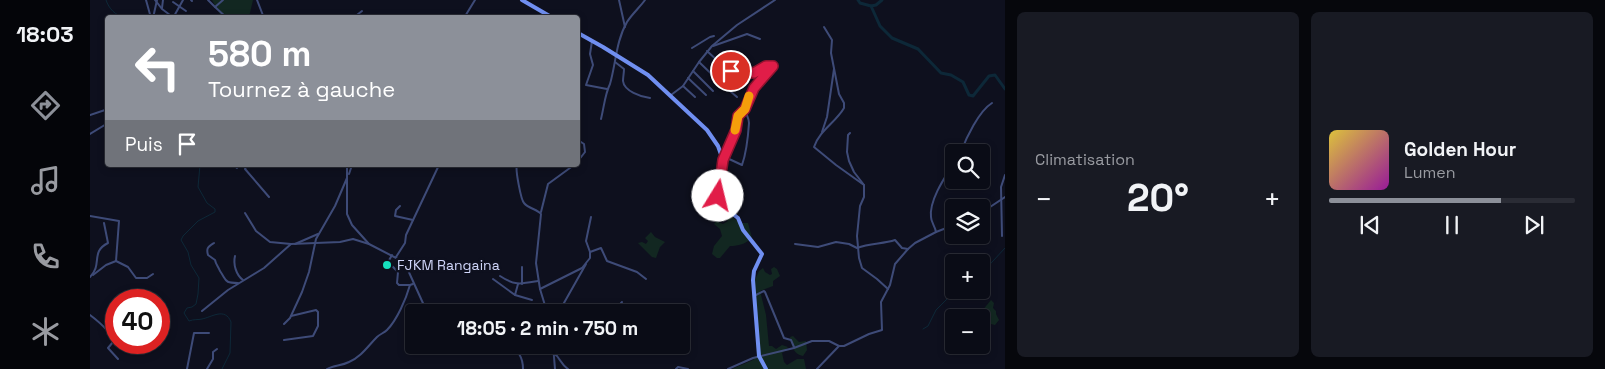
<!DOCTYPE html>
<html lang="fr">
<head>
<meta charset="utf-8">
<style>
  body { margin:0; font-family:"Space Grotesk",sans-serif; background:#181a23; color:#f1f3f6; height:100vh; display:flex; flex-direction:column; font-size:19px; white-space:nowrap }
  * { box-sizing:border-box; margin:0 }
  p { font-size:16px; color:#999ba1 }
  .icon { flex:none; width:28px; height:28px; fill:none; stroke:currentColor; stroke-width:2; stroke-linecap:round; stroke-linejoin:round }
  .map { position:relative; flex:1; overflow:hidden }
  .side { display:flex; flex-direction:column; gap:12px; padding:12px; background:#06070c; width:600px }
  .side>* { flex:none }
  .top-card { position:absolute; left:15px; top:15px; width:475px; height:152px; border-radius:5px; box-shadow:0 2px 8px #0003,0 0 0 1px #2a2c35; background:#8c9099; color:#fff; overflow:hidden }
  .fabs { position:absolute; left:855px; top:144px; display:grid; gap:10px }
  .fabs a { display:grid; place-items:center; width:45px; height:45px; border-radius:5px; background:#0a0c16; box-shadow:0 2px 8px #0003,0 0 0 1px #2a2c35; font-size:25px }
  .speed { position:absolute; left:15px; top:289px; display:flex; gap:10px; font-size:25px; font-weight:700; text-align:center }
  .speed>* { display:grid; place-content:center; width:65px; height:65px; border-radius:50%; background:#0a0c16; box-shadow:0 2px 8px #0003,0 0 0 1px #2a2c35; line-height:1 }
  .speed .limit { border:8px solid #d22; background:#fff; color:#111 }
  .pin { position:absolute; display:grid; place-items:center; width:42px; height:42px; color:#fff; margin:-21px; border:2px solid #fff; border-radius:50%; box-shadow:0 1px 5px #0007 }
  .me { position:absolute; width:55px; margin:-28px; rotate:9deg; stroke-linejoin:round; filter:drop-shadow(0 0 4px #0008) }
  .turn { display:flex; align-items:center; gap:18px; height:105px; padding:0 20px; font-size:22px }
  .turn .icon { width:65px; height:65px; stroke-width:2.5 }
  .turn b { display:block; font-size:35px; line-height:42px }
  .then { display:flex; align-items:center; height:48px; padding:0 20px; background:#0003; gap:10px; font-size:19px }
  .big { font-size:38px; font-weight:800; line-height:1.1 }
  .side .tile { flex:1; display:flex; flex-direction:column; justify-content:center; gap:8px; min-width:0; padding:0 18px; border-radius:8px; background:#181a23 }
  .song { display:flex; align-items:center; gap:15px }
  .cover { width:60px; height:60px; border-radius:8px; background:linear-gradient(135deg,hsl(50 70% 55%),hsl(300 70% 35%)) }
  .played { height:5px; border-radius:2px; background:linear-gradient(90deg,#8c9099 70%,#2a2c35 70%) }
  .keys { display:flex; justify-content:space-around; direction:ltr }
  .heat { display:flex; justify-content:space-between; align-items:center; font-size:28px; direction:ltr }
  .side .tiles { flex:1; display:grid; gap:12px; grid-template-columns:repeat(2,1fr) }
  .trip { position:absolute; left:315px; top:304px; width:285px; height:50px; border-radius:5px; background:#0a0c16; box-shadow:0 2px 8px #0003,0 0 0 1px #2a2c35; font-weight:800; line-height:50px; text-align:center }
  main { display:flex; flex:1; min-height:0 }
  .dock { display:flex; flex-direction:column; width:90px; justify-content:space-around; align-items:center; background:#040509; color:#999ba1 }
  .dock .icon { width:35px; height:35px }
  .dock .on { color:#8c9099 }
  .dock b { font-size:22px; color:#f1f3f6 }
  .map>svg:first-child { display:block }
  .green { fill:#122721 }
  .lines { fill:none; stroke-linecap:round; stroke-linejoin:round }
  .stream { stroke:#0d2838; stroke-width:1 }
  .river { stroke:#0d2838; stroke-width:3 }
  .street { stroke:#3e4b78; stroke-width:2 }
  .secondary { stroke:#708ff1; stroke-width:4 }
  .route-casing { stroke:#92132f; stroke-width:12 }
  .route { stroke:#e11d48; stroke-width:9 }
  .slow { stroke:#f59e0b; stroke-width:9 }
  .poi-dot { fill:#16e0be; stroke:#0e101e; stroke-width:2 }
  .labels { text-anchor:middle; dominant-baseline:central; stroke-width:5; stroke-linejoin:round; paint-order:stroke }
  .poi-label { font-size:14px; fill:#d0d6fa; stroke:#0e101e; text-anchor:start }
</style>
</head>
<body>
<main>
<nav class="dock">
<b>18:03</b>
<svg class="icon on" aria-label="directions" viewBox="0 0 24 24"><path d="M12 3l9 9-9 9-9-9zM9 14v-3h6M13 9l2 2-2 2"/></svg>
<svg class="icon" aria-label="music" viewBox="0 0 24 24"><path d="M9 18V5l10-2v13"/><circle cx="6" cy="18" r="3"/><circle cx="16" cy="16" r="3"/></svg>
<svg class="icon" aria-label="phone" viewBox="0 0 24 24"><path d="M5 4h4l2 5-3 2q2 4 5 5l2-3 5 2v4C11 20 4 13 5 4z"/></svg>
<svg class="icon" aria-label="climate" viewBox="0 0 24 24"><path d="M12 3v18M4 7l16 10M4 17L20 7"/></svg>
</nav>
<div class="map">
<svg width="915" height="369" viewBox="0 0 915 369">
  <rect width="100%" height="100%" fill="#0e101e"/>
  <!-- green -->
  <g class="green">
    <path d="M122,0H163L159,17H130L131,16Z"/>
    <path d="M632,211L651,223H658L662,238C655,244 649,246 640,246L630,258H627L622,254L624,246L632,236L630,229L624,224L626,221L633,224L638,221L633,216Z"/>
    <path d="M561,232L565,237L575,242L570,247L566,258L562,257L548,243L552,242L556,244L558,241L555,238Z"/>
    <path d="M684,267L687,269L690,276L683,281V286L670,291L676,315L679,346H682L686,349L692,345L698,347L692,353L694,362L697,365L707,359H714L716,369H642L663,360L667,355L664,282L669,271L673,268L675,272L680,275L682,274L681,269Z"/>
    <path d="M901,300L904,303L903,308L906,311V314L909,320L905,325C896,323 893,320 892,311Z"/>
    <path d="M703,336L709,342L716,341L717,350L713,356C703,354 702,346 700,337Z"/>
  </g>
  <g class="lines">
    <!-- stream -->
    <g class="stream">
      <path d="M16,0C19,9 25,15 35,18"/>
      <path d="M110,165L108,187L117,203L125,209V212L108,221L93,236L91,240L98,252L101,265L109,278L108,294L106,304L102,307L97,308L94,313L99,321C104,319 108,320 112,319C122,317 135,307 141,322L140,353L132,369"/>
      <path d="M891,274L915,248"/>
      <path d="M833,329L838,326L846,310L861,295L864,288"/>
    </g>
    <!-- river -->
    <g class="river">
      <path d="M768,0L770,3L781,6L790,26L802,38L828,49L851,73L861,75L873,82L879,95L883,96L899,76L905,75L915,89"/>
      <path d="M781,6L786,5L792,0"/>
    </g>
    <!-- street -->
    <g class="street">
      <path d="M56,0L61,18"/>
      <path d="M65,0L72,9L84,18"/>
      <path d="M101,0L102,1"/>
      <path d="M118,0L125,7L133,0"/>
      <path d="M167,0L174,18"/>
      <path d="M529,0L535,27"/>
      <path d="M83,2L96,11"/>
      <path d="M125,7L137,18"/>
      <path d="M72,8L73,0"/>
      <path d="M63,18L67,0"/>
      <path d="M83,18L93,0"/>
      <path d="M263,18L272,11"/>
      <path d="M374,18L385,0"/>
      <path d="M734,27L742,40L741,53L749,94L754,103V108C746,122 729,131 724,147L746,165L774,185"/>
      <path d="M502,41L500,54L503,65L496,85L517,89"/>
      <path d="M623,46L657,34L670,39"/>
      <path d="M602,48L620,37L624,36"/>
      <path d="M617,51L653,84"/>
      <path d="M525,62L534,69C534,73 533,77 533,81C534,91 551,97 560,98"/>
      <path d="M609,62L633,85L647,97"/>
      <path d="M603,71L623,91"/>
      <path d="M598,78L616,95"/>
      <path d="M593,86L605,97"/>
      <path d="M581,95L593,86L609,62L622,46L647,25L685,0"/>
      <path d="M0,115L18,109"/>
      <path d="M511,119C514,107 515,94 520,84C526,63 526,41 537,22C542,14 550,7 555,0"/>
      <path d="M732,132L737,117L744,69"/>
      <path d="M760,133L758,135L757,152L759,161L764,172L774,185V197L770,206L767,236L769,258L772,268L787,279L798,289"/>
      <path d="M0,134L18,123"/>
      <path d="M488,140L494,144L495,152L488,161"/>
      <path d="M871,152C876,138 889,111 902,103"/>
      <path d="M634,159L646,129L648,116L655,109"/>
      <path d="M633,160L637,158L652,165C657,151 658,138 659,123C659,117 655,113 655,108C657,91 673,77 683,66H676L664,73L638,71"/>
      <path d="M143,165L147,168"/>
      <path d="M157,165L155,169L179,197"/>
      <path d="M257,165V214L262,225L279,244L310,260L317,268L337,312"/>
      <path d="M427,165C425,169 431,200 434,203C439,209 447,209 451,214L446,263L450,289L457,312"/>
      <path d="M259,174L262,165"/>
      <path d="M310,206L306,210L305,216L323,220"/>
      <path d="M451,212L458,184L484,165"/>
      <path d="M155,213L166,231L180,242L201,244"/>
      <path d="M891,213L915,197"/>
      <path d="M0,216L29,221L26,261"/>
      <path d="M846,232C845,226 841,222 841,217C839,200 855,177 864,163"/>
      <path d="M912,236L911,187L915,175"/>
      <path d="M124,243C118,247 116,248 118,255L125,260C126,265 128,266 130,271C137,281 134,283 148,283"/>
      <path d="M205,244L228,234"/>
      <path d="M705,244L728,247L746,242L759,244L767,248C780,243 793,244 805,240L812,248L818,249"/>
      <path d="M500,252L511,248L517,261L547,272L556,279"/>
      <path d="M302,255L298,262L308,272L307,283L309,285H320"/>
      <path d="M145,256C143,264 146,275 153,280"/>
      <path d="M306,257L315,243L316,235L349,165"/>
      <path d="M432,267V284"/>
      <path d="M3,275L16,265L26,261L38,267L46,278H57L63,274"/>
      <path d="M410,276C425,286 431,284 448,281"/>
      <path d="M0,277C13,264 0,252 18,243L14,223"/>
      <path d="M403,279L425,295L428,284"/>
      <path d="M450,289L492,268L500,258V252L496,241L501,217"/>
      <path d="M425,295L442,300"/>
      <path d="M664,296L674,291L675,292L694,338L701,340L704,347"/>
      <path d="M112,311L138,290L174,268L201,244L250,242L263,239L279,244"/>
      <path d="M471,312L470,310L496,264"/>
      <path d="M518,312L527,308L532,302"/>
      <path d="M0,315C8,321 22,332 23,342L18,348L28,359"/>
      <path d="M194,324L200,318L212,292L219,272L226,239L245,206L257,178"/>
      <path d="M194,340L223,336L228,326V312L226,310L201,316"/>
      <path d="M417,345C428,348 433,358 433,369"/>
      <path d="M444,345C452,348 461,350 467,356C471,361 472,365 478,369"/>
      <path d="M456,349L463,345L465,369"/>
      <path d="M97,369L104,333H119"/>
      <path d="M117,369L123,359V352L127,349"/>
      <path d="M237,369C244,365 251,366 259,362C271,357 278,346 287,337C290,334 294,333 297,330C307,320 316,299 320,285L323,284"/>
      <path d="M586,369L588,367L598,369"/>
      <path d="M638,369L663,358L704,348L722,341H739L749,346H754L779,334L792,330L791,302L800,285L805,264L818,249L825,243L846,232L864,225"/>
      <path d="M727,369L749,346"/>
    </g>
    <!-- secondary -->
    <g class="secondary">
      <path d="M432,0L463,18"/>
      <path d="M488,33L513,47L558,75L617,130L628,146L633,160L627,196L629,203L648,218L653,230L672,254L664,271L663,280L669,356L676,369"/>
    </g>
  </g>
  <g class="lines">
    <defs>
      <path id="route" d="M628,196L633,160L646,130L648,116L655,109L664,88L683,66H676L664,73L641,71"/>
    </defs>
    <!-- route casing -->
    <use href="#route" class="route-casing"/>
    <!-- route -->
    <use href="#route" class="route"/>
    <!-- slow -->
    <path class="slow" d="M645,130L648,116L655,109L659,96"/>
  </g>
  <!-- markers -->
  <circle class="poi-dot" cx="297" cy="265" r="5"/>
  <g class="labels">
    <!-- poi labels -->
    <g class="poi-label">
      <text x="307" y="265">FJKM Rangaina</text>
    </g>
  </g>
</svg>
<div class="fabs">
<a><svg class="icon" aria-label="search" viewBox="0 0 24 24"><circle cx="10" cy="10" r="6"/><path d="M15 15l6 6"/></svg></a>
<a><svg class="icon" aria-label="layers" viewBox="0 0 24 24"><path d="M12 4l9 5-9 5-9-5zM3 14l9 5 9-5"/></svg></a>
<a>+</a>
<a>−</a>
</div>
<div class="speed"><div class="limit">40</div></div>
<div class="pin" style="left:641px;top:71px;background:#d93025"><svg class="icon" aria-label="arrive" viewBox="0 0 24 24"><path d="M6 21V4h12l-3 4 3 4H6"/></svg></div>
<svg class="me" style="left:628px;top:196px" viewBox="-20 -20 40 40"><circle r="19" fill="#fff"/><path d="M0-13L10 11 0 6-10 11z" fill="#e11d48"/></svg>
<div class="trip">18:05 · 2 min · 750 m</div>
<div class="top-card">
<div class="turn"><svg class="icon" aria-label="left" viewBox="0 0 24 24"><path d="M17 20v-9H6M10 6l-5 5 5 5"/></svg><div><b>580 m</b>Tournez à gauche</div></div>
<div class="then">Puis<svg class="icon" aria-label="arrive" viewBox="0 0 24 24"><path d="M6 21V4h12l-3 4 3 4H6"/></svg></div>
</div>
</div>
<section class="side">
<div class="tiles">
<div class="tile"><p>Climatisation</p>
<div class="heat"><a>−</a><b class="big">20°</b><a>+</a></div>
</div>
<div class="tile">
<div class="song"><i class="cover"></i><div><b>Golden Hour</b><p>Lumen</p></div></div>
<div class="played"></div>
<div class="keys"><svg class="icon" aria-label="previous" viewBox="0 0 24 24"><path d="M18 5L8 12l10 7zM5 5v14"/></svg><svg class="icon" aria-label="pause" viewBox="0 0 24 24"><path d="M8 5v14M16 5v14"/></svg><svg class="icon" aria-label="next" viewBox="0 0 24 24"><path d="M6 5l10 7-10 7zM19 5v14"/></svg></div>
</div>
</div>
</section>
</main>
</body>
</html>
